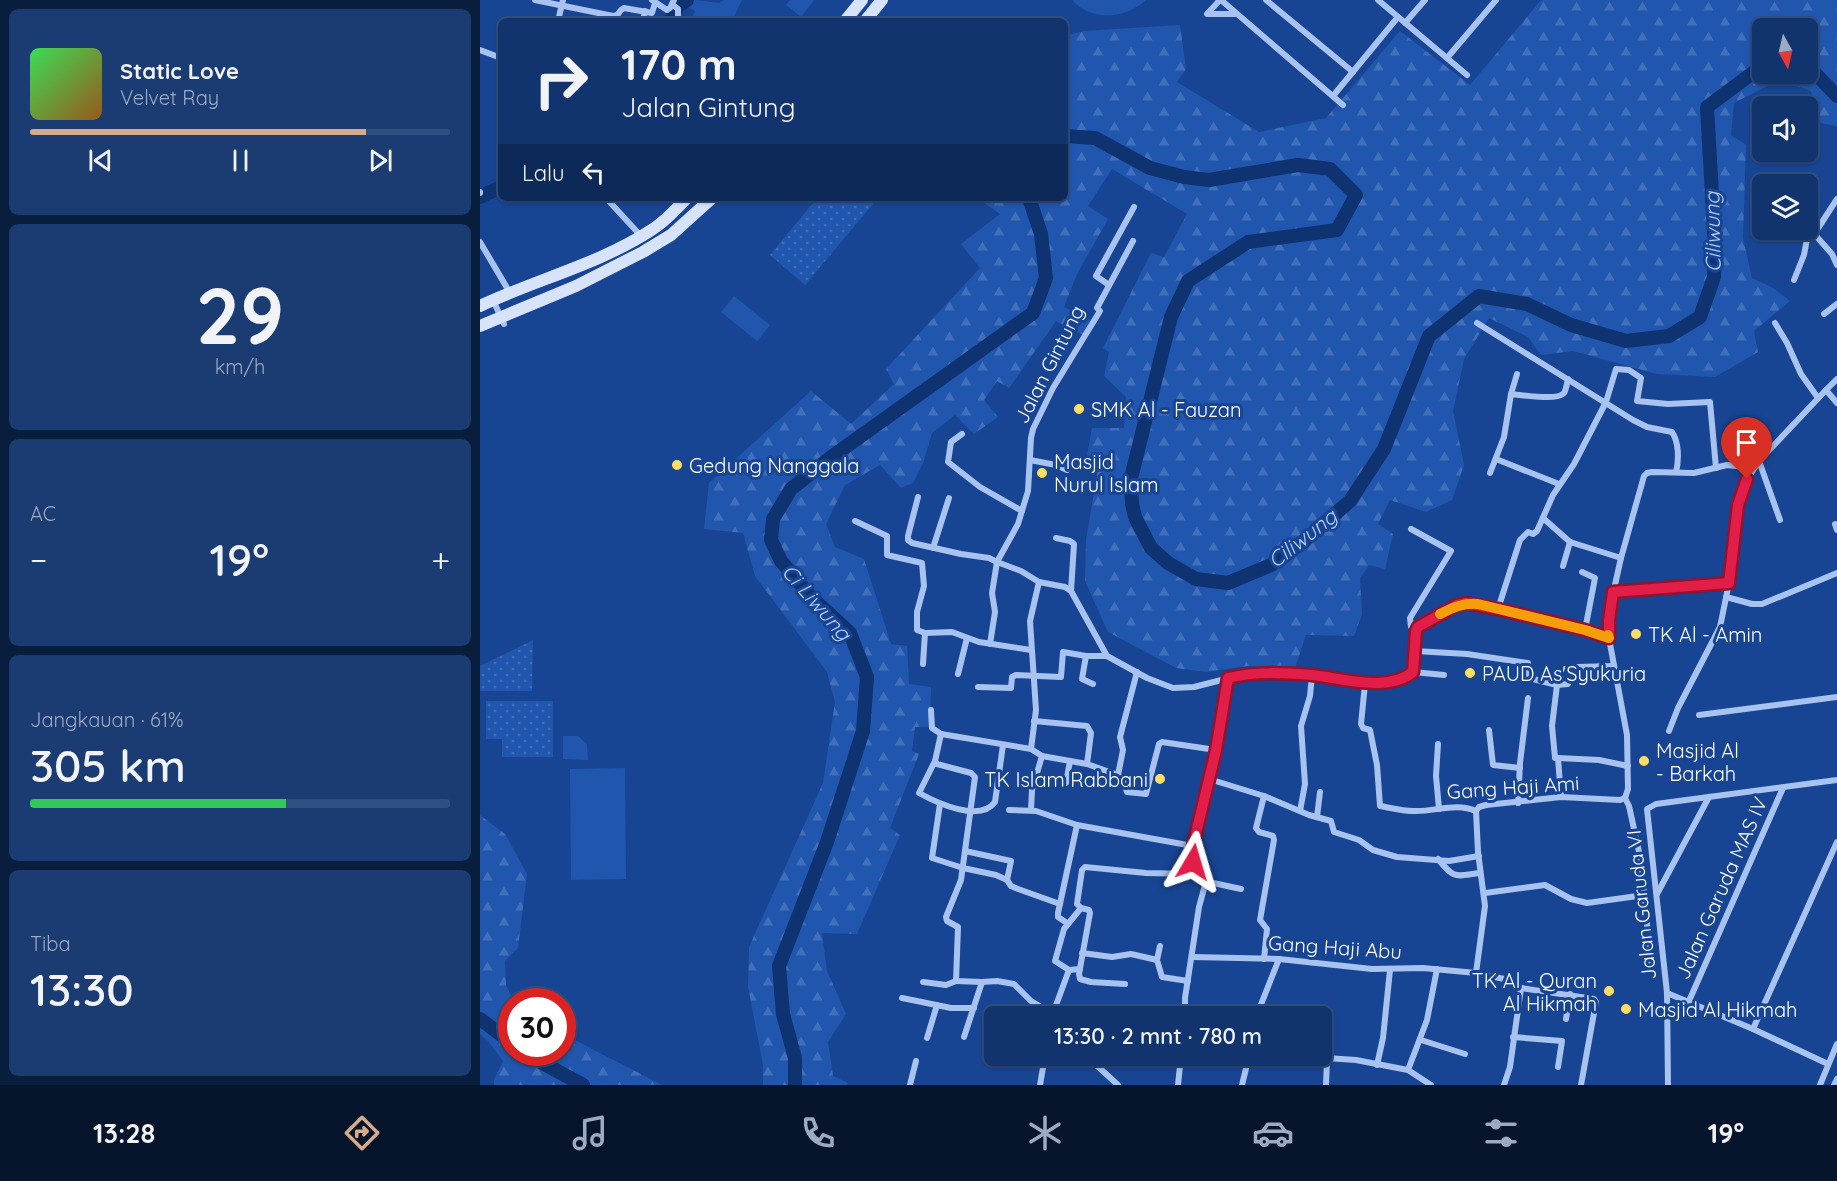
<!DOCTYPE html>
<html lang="id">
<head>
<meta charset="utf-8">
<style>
  body { margin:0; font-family:Quicksand,sans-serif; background:#1a3c73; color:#f1f3f6; height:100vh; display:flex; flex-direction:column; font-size:22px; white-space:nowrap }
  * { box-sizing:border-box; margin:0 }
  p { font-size:20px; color:#9caac2 }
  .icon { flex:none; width:33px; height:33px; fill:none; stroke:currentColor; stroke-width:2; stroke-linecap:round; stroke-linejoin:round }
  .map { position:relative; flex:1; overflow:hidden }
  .side { display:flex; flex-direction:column; gap:9px; padding:9px; background:#091d3c; width:480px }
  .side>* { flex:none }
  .banner { position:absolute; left:18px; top:18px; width:570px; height:183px; border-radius:9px; box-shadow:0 2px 4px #0004,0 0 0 2px #304f81; background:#11346e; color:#f1f3f6; overflow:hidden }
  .needle { width:39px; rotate:172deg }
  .tools { position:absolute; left:1272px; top:18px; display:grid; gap:12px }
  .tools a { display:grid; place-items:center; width:66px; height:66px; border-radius:9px; background:#11346e; box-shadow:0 2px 4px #0004,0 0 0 2px #304f81; font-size:30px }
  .speed { position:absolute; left:18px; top:988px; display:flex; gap:12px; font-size:30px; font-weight:700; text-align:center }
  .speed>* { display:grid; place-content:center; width:78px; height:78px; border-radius:50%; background:#11346e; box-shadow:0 2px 4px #0004,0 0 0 2px #304f81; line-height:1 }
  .speed .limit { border:9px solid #d22; background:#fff; color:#111 }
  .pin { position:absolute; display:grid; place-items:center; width:51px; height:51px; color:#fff; margin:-62px -26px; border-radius:50% 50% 50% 0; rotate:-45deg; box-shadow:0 0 6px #0007 }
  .pin .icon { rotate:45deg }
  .me { position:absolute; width:66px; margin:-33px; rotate:7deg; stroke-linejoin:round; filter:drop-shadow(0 0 4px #0008) }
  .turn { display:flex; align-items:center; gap:21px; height:126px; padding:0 24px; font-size:27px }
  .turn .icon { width:78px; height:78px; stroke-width:2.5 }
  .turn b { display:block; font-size:42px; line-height:51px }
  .then { display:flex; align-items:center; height:57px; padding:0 24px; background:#0003; gap:12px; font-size:22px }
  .big { font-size:45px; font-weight:600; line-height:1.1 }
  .side .tile { flex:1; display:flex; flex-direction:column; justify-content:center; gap:9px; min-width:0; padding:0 21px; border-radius:9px; background:#1a3c73 }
  .side .dial { align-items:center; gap:0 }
  .dial b { font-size:78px; line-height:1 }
  .song { display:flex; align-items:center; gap:18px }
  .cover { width:72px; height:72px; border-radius:9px; background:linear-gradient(135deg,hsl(130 70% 55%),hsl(30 70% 35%)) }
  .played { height:6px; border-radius:3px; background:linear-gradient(90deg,#d6ab8b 80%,#304f81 80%) }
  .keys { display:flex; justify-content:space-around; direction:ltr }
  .heat { display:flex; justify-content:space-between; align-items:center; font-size:33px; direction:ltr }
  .charge { height:9px; border-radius:4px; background:linear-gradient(90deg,#34c759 61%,#304f81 0) }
  .trip { position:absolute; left:504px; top:1006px; width:348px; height:60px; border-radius:9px; background:#11346e; box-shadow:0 2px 4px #0004,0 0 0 2px #304f81; font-weight:600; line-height:60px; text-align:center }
  .dock { display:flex; height:96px; justify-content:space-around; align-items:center; background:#07152c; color:#9caac2 }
  .dock .icon { width:42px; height:42px }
  .dock .active { color:#d6ab8b }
  .dock b { font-size:27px; color:#f1f3f6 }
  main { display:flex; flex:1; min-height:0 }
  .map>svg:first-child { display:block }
  .green { fill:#2056ad }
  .forest { fill:url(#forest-firs); fill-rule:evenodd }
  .garden { fill:url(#garden-dots) }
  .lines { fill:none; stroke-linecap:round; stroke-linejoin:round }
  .river { stroke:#0f3271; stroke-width:14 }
  .minor { stroke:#a8c3f0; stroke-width:6 }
  .secondary { stroke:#d6e3fb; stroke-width:12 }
  .route-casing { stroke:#92132f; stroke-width:15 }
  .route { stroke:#e11d48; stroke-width:10 }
  .slow { stroke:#f59e0b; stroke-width:10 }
  .poi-dot { fill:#ffde67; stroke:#174593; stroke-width:2 }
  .labels { text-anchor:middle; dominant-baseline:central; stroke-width:6; stroke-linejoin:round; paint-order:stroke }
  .street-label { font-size:20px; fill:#fff; stroke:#174593 }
  .poi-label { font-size:20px; fill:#fff; stroke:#174593; text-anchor:start }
  .water-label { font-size:21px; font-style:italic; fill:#b4cef7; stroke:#174593 }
</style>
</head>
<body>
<main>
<section class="side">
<div class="tile">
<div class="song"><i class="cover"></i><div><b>Static Love</b><p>Velvet Ray</p></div></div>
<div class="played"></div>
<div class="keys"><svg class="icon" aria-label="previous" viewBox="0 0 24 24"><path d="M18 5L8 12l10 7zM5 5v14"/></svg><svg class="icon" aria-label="pause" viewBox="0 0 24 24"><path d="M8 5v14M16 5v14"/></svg><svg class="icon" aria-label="next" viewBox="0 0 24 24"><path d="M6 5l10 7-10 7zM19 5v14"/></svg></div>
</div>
<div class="tile dial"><b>29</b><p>km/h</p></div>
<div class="tile"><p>AC</p>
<div class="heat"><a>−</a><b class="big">19°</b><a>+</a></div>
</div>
<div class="tile"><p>Jangkauan · 61%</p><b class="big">305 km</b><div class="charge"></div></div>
<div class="tile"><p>Tiba</p><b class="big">13:30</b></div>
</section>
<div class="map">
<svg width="1357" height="1085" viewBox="0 0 1357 1085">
  <defs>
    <pattern id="forest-firs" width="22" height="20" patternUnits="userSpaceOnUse" patternTransform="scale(1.5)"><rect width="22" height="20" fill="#2056ad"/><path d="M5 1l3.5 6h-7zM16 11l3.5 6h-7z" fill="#416fb9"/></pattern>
    <pattern id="garden-dots" width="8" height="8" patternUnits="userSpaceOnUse" patternTransform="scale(1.5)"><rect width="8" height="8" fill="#2056ad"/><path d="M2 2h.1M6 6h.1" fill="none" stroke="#416fb9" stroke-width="1.8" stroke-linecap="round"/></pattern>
  </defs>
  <rect width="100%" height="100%" fill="#174593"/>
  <!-- green -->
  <g class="green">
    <path d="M215,0L239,3L244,0H262L252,21H210L215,11L205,5Z"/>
    <path d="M310,0H334L321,17L306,5Z"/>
    <path d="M592,0H666C645,19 612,22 592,0Z"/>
    <path d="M254,296L290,325L277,341L241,312Z"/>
    <path d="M83,736H98L107,744L108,760L83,759Z"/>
    <path d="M145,768L146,879L91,880L90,769Z"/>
  </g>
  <!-- forest -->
  <g class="forest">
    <path d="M1061,0H1357V126L1337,122L1331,91L1299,80L1254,103L1251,135L1266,145L1263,238L1272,278L1293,288L1310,301L1274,331L1278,352L1235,377L1177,374L1093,351L1061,355L1048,337L1009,318L984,359L973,411L984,465L972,500L946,512L910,500L898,524L913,534L905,569L889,565L880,578L882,614L874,636L826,635L815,668L768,666L726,672L696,668L628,632L605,581L606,540L618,469L605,468L612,428H644L646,397L624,376L629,352L623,348L671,253L684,257L707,214L632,169L608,206L628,219L597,274L584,307L611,320L603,335L576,321L529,388L517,381L504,400L518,417L494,434L475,415L452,433L443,463L433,483L421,488L400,465L365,485L346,524L355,547L384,559L411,644L427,646L429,684L451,687L450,727H435L432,751L439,754L410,828L420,835L377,934L342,933L347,971L366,1014L348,1042L353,1076L368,1083L367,1085H283V1065L268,987L269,947L343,783L355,702L347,672L275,576L263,533L224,529L229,483L331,391L371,424L414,384L406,369L500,268L481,244L520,214L497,198H585V36L604,31L700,25L706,69L697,82L779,132L846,118L920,31L990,85ZM1282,28H1328V74H1282Z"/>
    <path d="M0,815L25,834L47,874L38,948L25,961L26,985L34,1002H32V1053H82L83,1034L182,1085H14V1080L23,1061L8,1041L0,1034Z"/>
  </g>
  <!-- garden -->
  <g class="garden">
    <path d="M337,198H398L325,285L290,255Z"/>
    <path d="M53,640L52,691H0V666Z"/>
    <path d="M6,701H73V757H22V739H6Z"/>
  </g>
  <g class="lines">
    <!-- river -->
    <g class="river">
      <path d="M190,21L198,6L207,0"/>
      <path d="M1328,66L1357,96"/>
      <path d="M585,136L615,138L670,168L704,177L729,180L818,165L850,169L876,195L857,230L768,242L708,281L691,317L651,478L652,504L655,517L671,548L688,563L716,579L748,583L791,565L824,541L870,501L904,449L949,336L999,296L1047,304L1091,325L1146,341L1189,336L1220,317L1234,277L1235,247L1227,107L1282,66"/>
      <path d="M0,197L21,187"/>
      <path d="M0,1019L32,1043"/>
      <path d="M44,1053L103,1085"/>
      <path d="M315,1085V1058L303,1014L299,966L347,842L383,731L387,677L370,633L332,598L301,561L291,540L293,519L311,489L350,458L553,313L566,278L561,234L549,198"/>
    </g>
    <!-- minor -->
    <g class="minor">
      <path d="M55,0L133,16L136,15"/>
      <path d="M172,0L187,10L190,8L194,0"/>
      <path d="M740,0L727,14H755"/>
      <path d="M741,0L863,105"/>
      <path d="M786,0L873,72"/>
      <path d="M898,0L987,75"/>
      <path d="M192,4L198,9V21"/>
      <path d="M78,21L83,0"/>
      <path d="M133,21L141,10L144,8L172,13L175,3"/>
      <path d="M163,21L165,11"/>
      <path d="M925,23L945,0"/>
      <path d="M0,50L21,58"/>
      <path d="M967,58L1016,0"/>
      <path d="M853,96L918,17"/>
      <path d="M0,192V193"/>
      <path d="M126,198L161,236"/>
      <path d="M1329,228L1352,254L1357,265"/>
      <path d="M1335,233L1357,199"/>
      <path d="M0,242L30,293"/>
      <path d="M1314,280L1324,255L1329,228"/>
      <path d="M629,285L616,276L654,207"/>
      <path d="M13,300L24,324"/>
      <path d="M1344,314L1357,304"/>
      <path d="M997,323L1153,420L1167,427L1192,432C1199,442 1199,460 1196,472"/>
      <path d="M1295,323L1307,343L1321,374L1338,398"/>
      <path d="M1346,390L1357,379"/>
      <path d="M1031,394L1037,374"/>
      <path d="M482,434L471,442L468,462L500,487L542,511"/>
      <path d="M1016,459L1079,484"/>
      <path d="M550,460L576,465L587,470"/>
      <path d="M1279,461L1300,520"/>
      <path d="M1010,473L1024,437L1031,394C1041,395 1078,401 1084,393C1086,390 1087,383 1088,379"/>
      <path d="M438,497L428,536V540L432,543L481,554L509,558L517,562L512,593L515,612L510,644"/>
      <path d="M1063,518L1090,542L1141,558"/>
      <path d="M375,521L407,536V555L442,563L444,586L437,612V630L445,633L472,632L499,642L551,650"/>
      <path d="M1355,524L1357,530"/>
      <path d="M931,529L971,551L930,618L931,627L936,631"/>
      <path d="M576,538L590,541L594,544L591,591"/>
      <path d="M453,548L469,498"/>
      <path d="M1083,566L1090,542"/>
      <path d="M1102,572L1115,578L1105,630"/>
      <path d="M1133,592L1249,583"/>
      <path d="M1246,597L1272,604H1282L1357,573"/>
      <path d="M1018,609L1040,540L1048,532L1053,534L1057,531L1073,495L1094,464L1126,402L1136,369L1149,370L1161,378L1157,401L1188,404L1230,402L1236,468"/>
      <path d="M935,651L987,654L1048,663L1049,678L1077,685L1072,726L1075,758H1078"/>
      <path d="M606,656L602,679L613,684"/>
      <path d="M627,656L591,591L585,587L559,582L541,571L517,562L538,524L548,491L551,438L553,429L573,388L620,311L617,308L653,241"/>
      <path d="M443,664L445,633"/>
      <path d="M933,672L964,675"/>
      <path d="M478,674L487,638"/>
      <path d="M885,684L881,724L883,728L890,730L897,765L900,806C911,808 923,811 934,811C955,812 976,802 996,811"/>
      <path d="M1077,685L1088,684L1092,669L1097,667L1134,666"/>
      <path d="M498,687L531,688L532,677L536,675L581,677L583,652L606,656H627L667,678L693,688L714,687L773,672L842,676L885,684L919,680L933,672L936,631L938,627L977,605L986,603L1018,609L1105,630L1129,638"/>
      <path d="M451,710L452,728L461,734L551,749L562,756L607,764L638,775L642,778L647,792L666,794L679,744L682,742L736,750"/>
      <path d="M1219,715L1357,697"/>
      <path d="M554,721L607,726L611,733L607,764"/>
      <path d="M1009,730L1013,765L1040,768"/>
      <path d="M1189,731L1198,708L1240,627L1249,583L1258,505L1263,486L1279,461L1346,390L1357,403"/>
      <path d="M461,734L455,761L457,764L491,773L495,777L481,880L466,917L467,921L478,927L476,981L502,982L517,981L534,984L551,1001L573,1014"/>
      <path d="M958,744L956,776L959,809"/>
      <path d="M551,749L556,710L550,621L559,582"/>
      <path d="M1078,758L1119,760L1148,766"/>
      <path d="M1078,758L1081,797"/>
      <path d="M455,761L439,793C457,803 500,823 515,802L523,745"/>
      <path d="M638,775L643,750L640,737L657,672"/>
      <path d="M729,779L784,796L829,815L851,821L854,832L879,840L893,850L917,857L969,861L999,856"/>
      <path d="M586,783L590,761"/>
      <path d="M784,796L776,828L779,832L793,836L794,840L780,920L787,929L784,959"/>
      <path d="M1145,798L1148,789L1147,735L1128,633L1130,607L1141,558L1164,476L1167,473L1172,472L1214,473L1247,465L1274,468"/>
      <path d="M1145,798L1149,806L1161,861L1171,967"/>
      <path d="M1038,803L1040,763L1048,698"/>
      <path d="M460,804L452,858L483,868L516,875L527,880L531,886L538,889L580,904"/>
      <path d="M529,810L556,811L597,825L713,846"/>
      <path d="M551,810L552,790L562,756"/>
      <path d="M820,811L825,784L821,726L830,696L832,675"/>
      <path d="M996,811L998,852L1005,906L996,973L1029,980L1041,988L1114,999L1116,1002L1101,1085"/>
      <path d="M996,811L999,807L1006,805L1081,797L1140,800L1145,798"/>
      <path d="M837,817L840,792"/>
      <path d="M485,851L531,861L527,880"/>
      <path d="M958,859C975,880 975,876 1000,873"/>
      <path d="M724,881L761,889"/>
      <path d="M1005,893L1065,885L1091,899L1107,903L1165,895"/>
      <path d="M1177,894L1229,797"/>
      <path d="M601,908L597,904L602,870L605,867L666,873L716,874"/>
      <path d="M601,908L609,910L610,913L599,974L600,979L611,982L645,984"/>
      <path d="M587,923L578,917V913L597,825"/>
      <path d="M680,946L677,960L682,977L708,981"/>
      <path d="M602,953L632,957L651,954L677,960"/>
      <path d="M712,957L799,959L892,969L943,968L996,973"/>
      <path d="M589,970L575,961L584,929L601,908"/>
      <path d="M443,982L466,985L476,981"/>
      <path d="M1187,993L1273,1029L1348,1064"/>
      <path d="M422,998L471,1008H494"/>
      <path d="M1209,1001L1303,788"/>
      <path d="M572,1016L589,970L600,969"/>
      <path d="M705,1017V998L719,907L725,885L713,869V846L736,750L748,678"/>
      <path d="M776,1017L799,959"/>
      <path d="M1086,1019L1090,994"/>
      <path d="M1273,1029L1357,842"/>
      <path d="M484,1037L502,982"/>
      <path d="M1033,1037L1082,1041L1078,1067"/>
      <path d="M447,1038L457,1005"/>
      <path d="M941,1040L985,1054"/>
      <path d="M597,1056L614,1063L638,1085"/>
      <path d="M816,1056L876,1060L928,1070L951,1085"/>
      <path d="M897,1065L903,1038L910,970"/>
      <path d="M928,1070L947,1020L957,969"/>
      <path d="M430,1085L436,1061"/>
      <path d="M560,1085L565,1056"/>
      <path d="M698,1085L701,1056"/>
      <path d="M762,1085L769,1056"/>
      <path d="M846,1085L847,1059"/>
      <path d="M1024,1085L1030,1067L1041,988"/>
      <path d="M1188,1085L1187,993L1167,809L1176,804L1357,780"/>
      <path d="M1340,1085L1357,1044"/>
      <path d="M1354,1085L1357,1079"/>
    </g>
    <!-- secondary -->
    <g class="secondary">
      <path d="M365,21L382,0"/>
      <path d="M385,21L402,0"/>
      <path d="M0,306C57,279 120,264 173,229C186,221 196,209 207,198"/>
      <path d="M0,326L96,286L163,252L191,235L232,198"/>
    </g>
  </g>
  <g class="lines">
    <defs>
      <path id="route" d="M713,862V846L736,750L748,678C776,671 804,673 832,675C861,678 907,693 933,672L936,631L938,627L977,605L986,603L1018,609L1105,630L1129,638V620L1133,592L1249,583L1258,505L1267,479"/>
    </defs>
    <!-- route casing -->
    <use href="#route" class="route-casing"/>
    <!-- route -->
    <use href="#route" class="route"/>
    <!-- slow -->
    <path class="slow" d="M960,614C974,607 983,603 998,604L1105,630L1129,638L1128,635"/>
  </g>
  <!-- markers -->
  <g class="poi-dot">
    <circle cx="599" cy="409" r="6"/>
    <circle cx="197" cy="465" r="6"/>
    <circle cx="562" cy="473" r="6"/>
    <circle cx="1156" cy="634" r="6"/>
    <circle cx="990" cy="673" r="6"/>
    <circle cx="1164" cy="761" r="6"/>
    <circle cx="680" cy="779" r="6"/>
    <circle cx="1129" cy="991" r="6"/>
    <circle cx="1146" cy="1009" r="6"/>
  </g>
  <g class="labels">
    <!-- street labels -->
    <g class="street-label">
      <text transform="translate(569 364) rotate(-63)">Jalan Gintung</text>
      <text transform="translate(1033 787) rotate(-4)">Gang Haji Ami</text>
      <text transform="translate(1241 888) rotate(-66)">Jalan Garuda MAS IV</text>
      <text transform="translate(1161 905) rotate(-96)">Jalan Garuda VI</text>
      <text transform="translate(855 947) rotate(4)">Gang Haji Abu</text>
    </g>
    <!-- poi labels -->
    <g class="poi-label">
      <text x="611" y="409">SMK Al - Fauzan</text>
      <text x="574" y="461">Masjid<tspan x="574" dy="23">Nurul Islam</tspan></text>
      <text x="209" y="465">Gedung Nanggala</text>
      <text x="1168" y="634">TK Al - Amin</text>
      <text x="1002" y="673">PAUD As'Syukuria</text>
      <text x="1176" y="750">Masjid Al<tspan x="1176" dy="23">- Barkah</tspan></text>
      <text x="668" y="779" text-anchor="end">TK Islam Rabbani</text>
      <text x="1117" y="980" text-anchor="end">TK Al - Quran<tspan x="1117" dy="23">Al Hikmah</tspan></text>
      <text x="1158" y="1009">Masjid Al Hikmah</text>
    </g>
    <!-- water labels -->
    <g class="water-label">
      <text transform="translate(1232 232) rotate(-91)">Ciliwung</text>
      <text transform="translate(822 538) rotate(-38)">Ciliwung</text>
      <text transform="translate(337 602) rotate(49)">Ci Liwung</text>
    </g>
  </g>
</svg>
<div class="tools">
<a><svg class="needle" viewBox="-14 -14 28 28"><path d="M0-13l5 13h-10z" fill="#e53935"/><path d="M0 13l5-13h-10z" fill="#9caac2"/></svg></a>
<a><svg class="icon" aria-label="sound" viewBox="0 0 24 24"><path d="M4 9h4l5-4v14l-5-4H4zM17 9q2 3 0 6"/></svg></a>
<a><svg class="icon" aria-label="layers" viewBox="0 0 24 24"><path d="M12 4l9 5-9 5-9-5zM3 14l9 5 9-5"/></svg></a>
</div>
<div class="speed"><div class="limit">30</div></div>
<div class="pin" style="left:1267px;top:479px;background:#d93025"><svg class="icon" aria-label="arrive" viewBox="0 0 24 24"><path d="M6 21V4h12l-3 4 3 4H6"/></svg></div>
<svg class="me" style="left:713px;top:862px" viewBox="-20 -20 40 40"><path d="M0-17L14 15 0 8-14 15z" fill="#e11d48" stroke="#fff" stroke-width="4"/></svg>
<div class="trip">13:30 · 2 mnt · 780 m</div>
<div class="banner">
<div class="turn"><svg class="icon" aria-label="right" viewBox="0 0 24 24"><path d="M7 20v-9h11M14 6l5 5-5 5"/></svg><div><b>170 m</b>Jalan Gintung</div></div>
<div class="then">Lalu<svg class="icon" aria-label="left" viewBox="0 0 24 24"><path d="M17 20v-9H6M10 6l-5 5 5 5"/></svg></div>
</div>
</div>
</main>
<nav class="dock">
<b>13:28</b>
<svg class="icon active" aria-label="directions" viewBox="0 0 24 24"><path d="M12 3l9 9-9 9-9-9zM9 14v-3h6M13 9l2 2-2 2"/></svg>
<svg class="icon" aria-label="music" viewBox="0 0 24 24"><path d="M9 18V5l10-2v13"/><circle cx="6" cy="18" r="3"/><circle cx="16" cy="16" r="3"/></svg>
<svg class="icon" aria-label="phone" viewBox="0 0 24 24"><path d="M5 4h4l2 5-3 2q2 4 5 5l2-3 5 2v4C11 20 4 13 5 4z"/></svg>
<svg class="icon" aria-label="climate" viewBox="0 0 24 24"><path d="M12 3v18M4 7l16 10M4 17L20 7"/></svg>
<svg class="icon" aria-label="car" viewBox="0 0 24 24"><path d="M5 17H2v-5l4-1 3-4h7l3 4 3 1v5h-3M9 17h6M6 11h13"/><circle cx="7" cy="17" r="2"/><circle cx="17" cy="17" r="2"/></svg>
<svg class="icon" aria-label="filters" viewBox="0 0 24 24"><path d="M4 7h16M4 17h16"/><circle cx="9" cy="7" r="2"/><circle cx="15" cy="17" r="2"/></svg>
<b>19°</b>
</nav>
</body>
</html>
